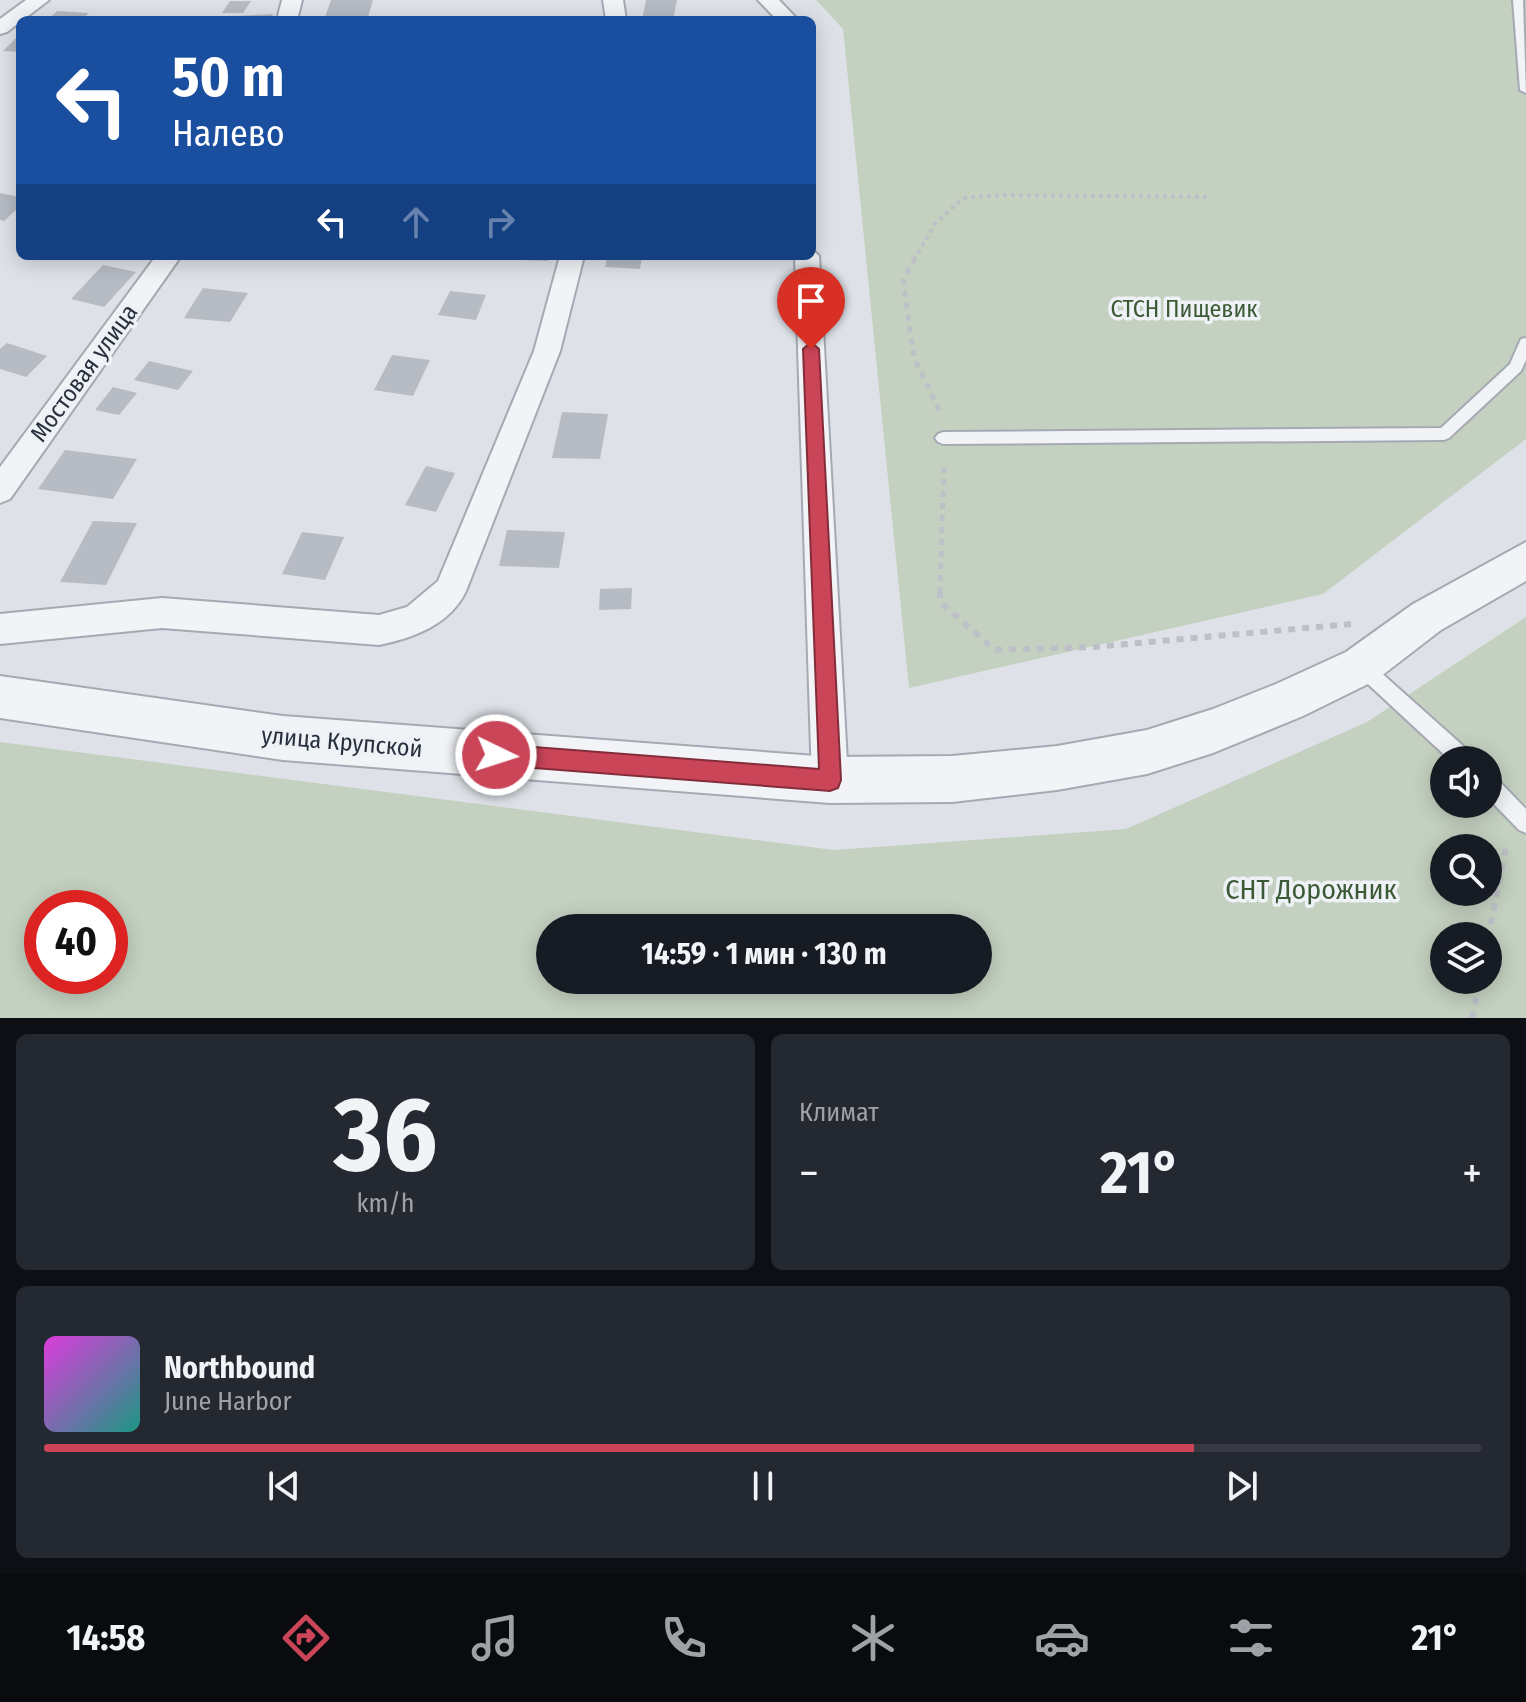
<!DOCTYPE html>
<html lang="ru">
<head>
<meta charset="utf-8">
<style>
  body { margin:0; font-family:"Fira Sans Condensed",sans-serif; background:#242831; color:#f1f3f6; height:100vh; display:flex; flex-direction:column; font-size:30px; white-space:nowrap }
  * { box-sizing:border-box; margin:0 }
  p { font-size:26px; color:#9ea1a6 }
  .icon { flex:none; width:44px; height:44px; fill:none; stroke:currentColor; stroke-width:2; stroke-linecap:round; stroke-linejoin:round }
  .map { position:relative; height:1018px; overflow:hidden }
  .side { display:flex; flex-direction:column; gap:16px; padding:16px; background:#0d0f14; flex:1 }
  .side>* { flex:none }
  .top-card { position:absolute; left:16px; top:16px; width:800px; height:244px; border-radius:12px; box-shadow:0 4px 20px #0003; background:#1a4fa0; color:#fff; overflow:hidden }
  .controls { position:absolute; left:1430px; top:746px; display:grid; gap:16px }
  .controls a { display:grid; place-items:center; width:72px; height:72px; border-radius:50%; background:#171b24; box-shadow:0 4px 20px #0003; font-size:40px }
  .speed { position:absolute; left:24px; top:890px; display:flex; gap:16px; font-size:40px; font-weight:700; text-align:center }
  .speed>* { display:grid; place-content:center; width:104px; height:104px; border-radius:50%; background:#171b24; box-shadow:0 4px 20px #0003; line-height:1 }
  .speed .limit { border:12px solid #d22; background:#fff; color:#111 }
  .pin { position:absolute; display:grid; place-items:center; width:68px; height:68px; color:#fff; margin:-82px -34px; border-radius:50% 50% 50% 0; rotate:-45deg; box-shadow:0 0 8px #0007 }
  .pin .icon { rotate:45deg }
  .me { position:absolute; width:88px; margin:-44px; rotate:94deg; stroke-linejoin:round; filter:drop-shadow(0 0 6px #0008) }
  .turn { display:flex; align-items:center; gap:28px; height:168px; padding:0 24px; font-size:36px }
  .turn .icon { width:104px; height:104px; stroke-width:2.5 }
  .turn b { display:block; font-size:56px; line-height:68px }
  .lanes { display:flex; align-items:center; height:76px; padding:0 24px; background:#0003; justify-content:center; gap:40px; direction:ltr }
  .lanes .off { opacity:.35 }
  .big { font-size:60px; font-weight:700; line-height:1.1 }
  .side .widget { flex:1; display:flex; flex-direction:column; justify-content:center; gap:12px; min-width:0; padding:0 28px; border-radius:12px; background:#242831 }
  .side .dial { align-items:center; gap:0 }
  .dial b { font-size:104px; line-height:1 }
  .song { display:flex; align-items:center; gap:24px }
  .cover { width:96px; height:96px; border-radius:12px; background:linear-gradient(135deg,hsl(300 70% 55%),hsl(170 70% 35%)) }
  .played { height:8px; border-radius:4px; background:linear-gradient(90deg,#cb4559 80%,#363941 80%) }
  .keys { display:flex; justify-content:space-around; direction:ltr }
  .heat { display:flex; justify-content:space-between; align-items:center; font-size:44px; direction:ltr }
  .side .tiles { flex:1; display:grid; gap:16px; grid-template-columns:1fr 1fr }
  .widget:last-child { grid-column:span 2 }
  .trip { position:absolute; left:536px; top:914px; width:456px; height:80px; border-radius:40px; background:#171b24; box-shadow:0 4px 20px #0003; font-weight:700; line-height:80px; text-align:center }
  .menu { display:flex; height:128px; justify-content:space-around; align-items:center; background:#090b0e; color:#9ea1a6 }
  .menu .icon { width:56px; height:56px }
  .menu .selected { color:#cb4559 }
  .menu b { font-size:36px; color:#f1f3f6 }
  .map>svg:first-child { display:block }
  .green { fill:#c4d1c0; fill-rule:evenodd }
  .building { fill:#b6bbc4 }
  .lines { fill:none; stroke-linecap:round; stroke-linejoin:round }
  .service-casing { stroke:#a4a9b2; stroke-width:4 }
  .minor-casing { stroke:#a4a9b2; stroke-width:4 }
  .tertiary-casing { stroke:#a4a9b2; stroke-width:4 }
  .path-far2 { stroke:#bdc0c6; stroke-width:4; stroke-dasharray:4 4; stroke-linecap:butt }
  .path-far1 { stroke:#bdc0c6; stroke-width:5; stroke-dasharray:6 6; stroke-linecap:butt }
  .path { stroke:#bdc0c6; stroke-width:6; stroke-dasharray:7 7; stroke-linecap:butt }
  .service { fill:#f1f3f6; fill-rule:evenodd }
  .minor { fill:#f1f3f6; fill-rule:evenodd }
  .tertiary { fill:#f1f3f6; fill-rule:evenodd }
  .route { fill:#cb4559; stroke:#842d3a; stroke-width:2 }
  .labels { text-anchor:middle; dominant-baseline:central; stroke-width:7; stroke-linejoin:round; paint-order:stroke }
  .park-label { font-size:24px; fill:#3c5a35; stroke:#eef1f5 }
  .street-label { font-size:24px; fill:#28303e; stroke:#eef1f5 }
  .near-park-label { font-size:28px; fill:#3c5a35; stroke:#eef1f5 }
</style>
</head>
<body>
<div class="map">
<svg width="1526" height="1018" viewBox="0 0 1526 1018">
  <rect width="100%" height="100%" fill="#dee2e8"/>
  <!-- green -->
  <g class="green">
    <path d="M816,0H1526V439L1323,594L909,688L843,29Z"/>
    <path d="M1526,617V1018H0V742L834,850L1126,829L1367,722ZM1444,760H1488V804H1444ZM1444,848H1488V892H1444ZM42,908H110V976H42ZM550,928H978V980H550ZM1444,936H1488V980H1444Z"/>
  </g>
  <!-- building -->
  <g class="building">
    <path d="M331,0H373L367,20H324Z"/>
    <path d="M646,0H677L673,20H642Z"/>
    <path d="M230,1H251L243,13H222Z"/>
    <path d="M57,11L89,13L82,20H48Z"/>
    <path d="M273,14L271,20H234L236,16Z"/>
    <path d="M20,34V52L3,51Z"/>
    <path d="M0,193L20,197V206L4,221L0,220Z"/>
    <path d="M494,256H549L548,261L493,259Z"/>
    <path d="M607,256H642L640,269L605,267Z"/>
    <path d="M103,265L136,272L104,307L71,299Z"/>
    <path d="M203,288L248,293L230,322L184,318Z"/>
    <path d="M450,291L486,295L476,320L438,315Z"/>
    <path d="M7,343L47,356L26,377L0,369V349Z"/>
    <path d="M392,355L430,360L413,396L374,390Z"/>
    <path d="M149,361L193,371L178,390L134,380Z"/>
    <path d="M113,387L137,393L119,415L95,410Z"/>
    <path d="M562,412L608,414L600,459L552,458Z"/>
    <path d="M65,450L137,459L113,499L38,489Z"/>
    <path d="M426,466L455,473L436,512L405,505Z"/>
    <path d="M93,521L137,523L106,585L60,582Z"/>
    <path d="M507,530L565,532L559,568L499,566Z"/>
    <path d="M302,532L344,537L325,580L282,574Z"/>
    <path d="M632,588L631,609L599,610L600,589Z"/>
  </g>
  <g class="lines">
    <defs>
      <g id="service">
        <path d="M1513,0H1523L1526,93L1520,90Z"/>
        <path d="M1526,338V360L1521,371L1449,438L1444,440L943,444L938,442L935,438L938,434L943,432L1441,428L1510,364L1521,339Z"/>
        <path d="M1362,658L1368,661L1471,753L1473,760H1450L1356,673L1353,667L1356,661Z"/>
        <path d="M1488,774L1495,777L1526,809V833L1519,830L1488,798Z"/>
      </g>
      <g id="minor">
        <path d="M26,0H49L7,32L0,34V19Z"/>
        <path d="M282,0H302L297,20H277Z"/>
        <path d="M603,0H623L626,20H606Z"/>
        <path d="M758,0H779L798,20H777Z"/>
        <path d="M812,249L819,256L848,780L843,793L830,798L817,793L812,780L795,256H812Z"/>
        <path d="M156,256H181L10,499L0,503V467Z"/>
        <path d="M560,256H584L560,351L466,591C450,625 413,638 379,645L162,628L0,644V614L162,598L379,615L407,607L438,581L534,351Z"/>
      </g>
      <path id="tertiary" d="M1526,542V581L1441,630L1376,680L1303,716L1213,753L1147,774L1057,790L952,802L830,803L283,760L0,718V676L283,716L830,757L952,756L1057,746L1147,730L1213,709L1276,684L1346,652L1413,604Z"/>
    </defs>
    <!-- service casing -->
    <use href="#service" class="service-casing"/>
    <!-- minor casing -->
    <use href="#minor" class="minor-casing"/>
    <!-- tertiary casing -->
    <use href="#tertiary" class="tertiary-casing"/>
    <!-- path-far2 -->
    <path class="path-far2" d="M914,260L935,224L963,198L1001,195L1210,197"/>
    <!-- path-far1 -->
    <g class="path-far1">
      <path d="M915,258L903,280L914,358L942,416"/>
      <path d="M940,593L944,462"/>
    </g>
    <!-- path -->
    <g class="path">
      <path d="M940,591V602L995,650L1094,647L1351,624"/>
      <path d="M1488,938L1507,843"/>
      <path d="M1472,1018L1480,980"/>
    </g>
    <!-- service -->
    <use href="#service" class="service"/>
    <!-- minor -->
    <use href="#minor" class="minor"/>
    <!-- tertiary -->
    <use href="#tertiary" class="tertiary"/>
  </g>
  <!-- route -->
  <path class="route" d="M811,342L819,349L841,780L838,788L830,791L496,765L488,762L485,755L488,747L496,744L819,769L803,349Z"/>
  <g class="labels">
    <!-- park labels -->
    <g class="park-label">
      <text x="1184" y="309">СТСН Пищевик</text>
    </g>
    <!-- street labels -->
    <g class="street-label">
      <text transform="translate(84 373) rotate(-54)">Мостовая улица</text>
      <text transform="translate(342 742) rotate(5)">улица Крупской</text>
    </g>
    <!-- near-park labels -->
    <g class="near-park-label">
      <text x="1311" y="889">СНТ Дорожник</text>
    </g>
  </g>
</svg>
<div class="controls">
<a><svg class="icon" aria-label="sound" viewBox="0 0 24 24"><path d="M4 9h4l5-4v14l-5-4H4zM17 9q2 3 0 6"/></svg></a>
<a><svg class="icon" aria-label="search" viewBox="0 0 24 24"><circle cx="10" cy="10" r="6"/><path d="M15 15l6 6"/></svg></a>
<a><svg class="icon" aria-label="layers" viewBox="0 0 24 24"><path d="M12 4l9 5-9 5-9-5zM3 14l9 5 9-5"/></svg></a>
</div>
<div class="speed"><div class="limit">40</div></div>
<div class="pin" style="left:811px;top:349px;background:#d93025"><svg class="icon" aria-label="arrive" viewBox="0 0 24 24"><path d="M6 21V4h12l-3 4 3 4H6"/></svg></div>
<svg class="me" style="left:496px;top:755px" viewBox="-20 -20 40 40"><circle r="17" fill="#cb4559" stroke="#fff" stroke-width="3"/><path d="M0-11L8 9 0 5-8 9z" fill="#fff"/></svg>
<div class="trip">14:59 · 1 мин · 130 m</div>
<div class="top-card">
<div class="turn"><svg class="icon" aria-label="left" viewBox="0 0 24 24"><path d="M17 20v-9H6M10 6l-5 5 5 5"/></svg><div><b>50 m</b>Налево</div></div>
<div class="lanes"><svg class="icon" aria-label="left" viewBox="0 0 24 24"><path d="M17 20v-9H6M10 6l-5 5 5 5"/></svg><svg class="icon off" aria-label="ahead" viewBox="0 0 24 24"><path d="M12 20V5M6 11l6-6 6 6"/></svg><svg class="icon off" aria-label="right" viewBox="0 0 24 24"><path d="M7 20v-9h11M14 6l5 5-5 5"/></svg></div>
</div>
</div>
<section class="side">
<div class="tiles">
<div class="widget dial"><b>36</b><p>km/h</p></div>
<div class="widget"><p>Климат</p>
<div class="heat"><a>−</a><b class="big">21°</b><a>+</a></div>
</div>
<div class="widget">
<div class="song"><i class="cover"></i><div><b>Northbound</b><p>June Harbor</p></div></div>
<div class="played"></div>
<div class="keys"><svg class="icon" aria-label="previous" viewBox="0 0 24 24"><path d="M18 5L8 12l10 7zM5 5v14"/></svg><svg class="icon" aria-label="pause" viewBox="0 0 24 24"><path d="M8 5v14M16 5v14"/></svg><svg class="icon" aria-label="next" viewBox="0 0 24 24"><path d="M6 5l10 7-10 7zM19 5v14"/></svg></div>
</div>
</div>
</section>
<nav class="menu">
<b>14:58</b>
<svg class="icon selected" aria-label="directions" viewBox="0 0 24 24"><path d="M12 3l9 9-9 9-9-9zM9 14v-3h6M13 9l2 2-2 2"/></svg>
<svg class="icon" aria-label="music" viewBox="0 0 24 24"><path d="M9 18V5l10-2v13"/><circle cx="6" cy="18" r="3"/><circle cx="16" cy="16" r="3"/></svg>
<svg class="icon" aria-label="phone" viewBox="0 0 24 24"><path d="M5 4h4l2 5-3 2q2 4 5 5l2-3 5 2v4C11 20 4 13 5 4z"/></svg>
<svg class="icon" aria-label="climate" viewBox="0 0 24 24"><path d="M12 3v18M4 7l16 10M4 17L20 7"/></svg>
<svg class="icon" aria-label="car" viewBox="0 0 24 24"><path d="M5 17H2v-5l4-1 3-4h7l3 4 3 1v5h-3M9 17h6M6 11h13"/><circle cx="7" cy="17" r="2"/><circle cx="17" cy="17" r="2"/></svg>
<svg class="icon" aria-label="filters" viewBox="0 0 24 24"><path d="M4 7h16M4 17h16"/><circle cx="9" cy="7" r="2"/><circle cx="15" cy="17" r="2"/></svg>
<b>21°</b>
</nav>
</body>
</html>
